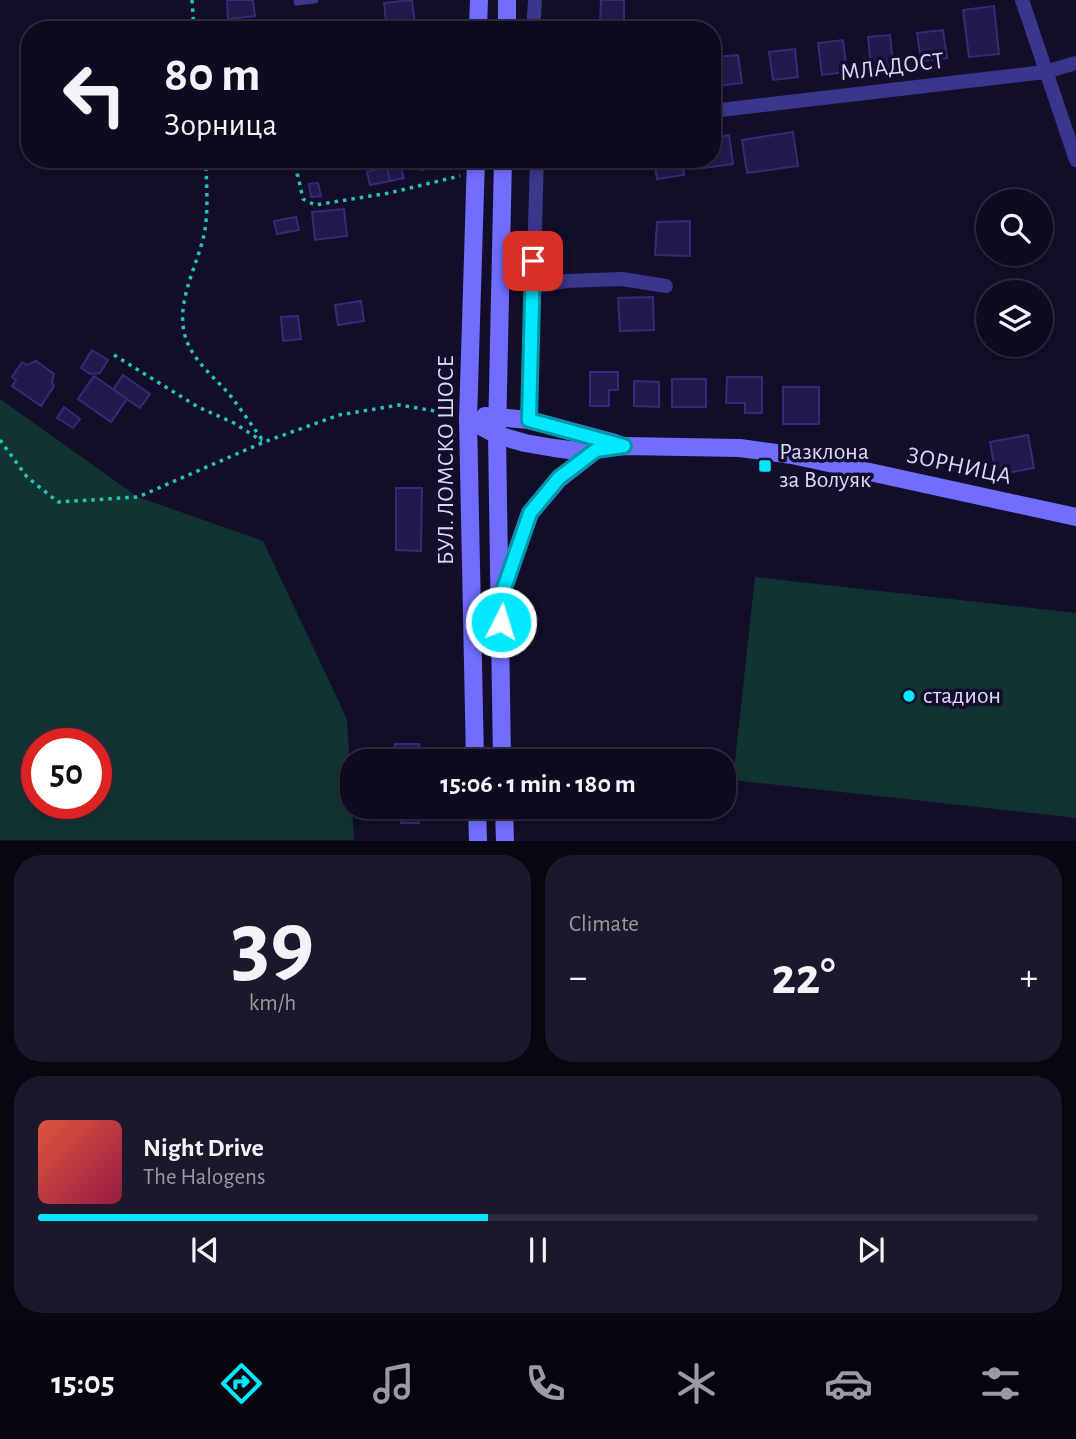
<!DOCTYPE html>
<html lang="en">
<head>
<meta charset="utf-8">
<style>
  body { margin:0; font-family:"Alegreya Sans",sans-serif; background:#1c182c; color:#f1f3f6; height:100vh; display:flex; flex-direction:column; font-size:26px; white-space:nowrap }
  * { box-sizing:border-box; margin:0 }
  p { font-size:23px; color:#9b9aa4 }
  .icon { flex:none; width:38px; height:38px; fill:none; stroke:currentColor; stroke-width:2; stroke-linecap:round; stroke-linejoin:round }
  .map { position:relative; height:841px; overflow:hidden }
  .drawer { display:flex; flex-direction:column; gap:14px; padding:14px; background:#080611; flex:1 }
  .drawer>* { flex:none }
  .top-card { position:absolute; left:21px; top:21px; width:700px; height:147px; border-radius:28px; box-shadow:0 4px 10px #0003,0 0 0 2px #2e2b3d; background:#0e0a1f; color:#f1f3f6; overflow:hidden }
  .tools { position:absolute; left:976px; top:189px; display:grid; gap:14px }
  .tools a { display:grid; place-items:center; width:77px; height:77px; border-radius:50%; background:#0e0a1f; box-shadow:0 4px 10px #0003,0 0 0 2px #2e2b3d; font-size:35px }
  .speed { position:absolute; left:21px; top:728px; display:flex; gap:14px; font-size:35px; font-weight:700; text-align:center }
  .speed>* { display:grid; place-content:center; width:91px; height:91px; border-radius:50%; background:#0e0a1f; box-shadow:0 4px 10px #0003,0 0 0 2px #2e2b3d; line-height:1 }
  .speed .limit { border:10px solid #d22; background:#fff; color:#111 }
  .pin { position:absolute; display:grid; place-items:center; width:60px; height:60px; color:#fff; margin:-30px; border-radius:14px; box-shadow:0 4px 10px #0006 }
  .me { position:absolute; width:77px; margin:-38px; rotate:5deg; stroke-linejoin:round; filter:drop-shadow(0 0 5px #0008) }
  .turn { display:flex; align-items:center; gap:24px; height:147px; padding:0 28px; font-size:32px }
  .turn .icon { width:91px; height:91px; stroke-width:2.5 }
  .turn b { display:block; font-size:49px; line-height:60px }
  .big { font-size:52px; font-weight:700; line-height:1.1 }
  .drawer .widget { flex:1; display:flex; flex-direction:column; justify-content:center; gap:10px; min-width:0; padding:0 24px; border-radius:28px; background:#1c182c }
  .drawer .dial { align-items:center; gap:0 }
  .dial b { font-size:91px; line-height:1 }
  .song { display:flex; align-items:center; gap:21px }
  .cover { width:84px; height:84px; border-radius:10px; background:linear-gradient(135deg,hsl(10 70% 55%),hsl(340 70% 35%)) }
  .played { height:7px; border-radius:4px; background:linear-gradient(90deg,#03e7ff 45%,#2e2b3d 45%) }
  .keys { display:flex; justify-content:space-around; direction:ltr }
  .heat { display:flex; justify-content:space-between; align-items:center; font-size:38px; direction:ltr }
  .drawer .tiles { flex:1; display:grid; gap:14px; grid-template-columns:1fr 1fr }
  .widget:last-child { grid-column:span 2 }
  .trip { position:absolute; left:340px; top:749px; width:396px; height:70px; border-radius:28px; background:#0e0a1f; box-shadow:0 4px 10px #0003,0 0 0 2px #2e2b3d; font-weight:700; line-height:70px; text-align:center }
  .tab-bar { display:flex; height:112px; justify-content:space-around; align-items:center; background:#06040c; color:#9b9aa4 }
  .tab-bar .icon { width:49px; height:49px }
  .tab-bar .on { color:#03e7ff }
  .tab-bar b { font-size:32px; color:#f1f3f6 }
  .map>svg:first-child { display:block }
  .green { fill:#113432; fill-rule:evenodd }
  .building { fill:#23194c; stroke:#392a79; stroke-width:2 }
  .lines { fill:none; stroke-linecap:round; stroke-linejoin:round }
  .path { stroke:#27c2b8; stroke-width:3.5; stroke-dasharray:3.5 5; stroke-linecap:butt }
  .lane { stroke:#39368b; stroke-width:7 }
  .street { stroke:#39368b; stroke-width:14 }
  .secondary { stroke:#716eff; stroke-width:18 }
  .route-casing { stroke:#0296a6; stroke-width:18 }
  .route { stroke:#03e7ff; stroke-width:12 }
  .poi-dot { fill:#03e7ff; stroke:#130e29; stroke-width:2.5 }
  .labels { text-anchor:middle; dominant-baseline:central; stroke-width:7; stroke-linejoin:round; paint-order:stroke }
  .street-label { font-size:24px; fill:#dbd7ff; stroke:#130e29 }
  .poi-label { font-size:24px; fill:#dbd7ff; stroke:#130e29; text-anchor:start }
</style>
</head>
<body>
<div class="map">
<svg width="1076" height="841" viewBox="0 0 1076 841">
  <rect width="100%" height="100%" fill="#130e29"/>
  <!-- green -->
  <g class="green">
    <path d="M0,399L138,497L263,541L347,719L354,840H0ZM37,744H96V803H37Z"/>
    <path d="M755,577L1076,613V818L733,780Z"/>
  </g>
  <!-- building -->
  <g class="building">
    <path d="M227,0H253L255,16L228,19Z"/>
    <path d="M412,0L416,30H387L384,3Z"/>
    <path d="M601,0H624V23H600Z"/>
    <path d="M994,6L999,54L969,57L963,10Z"/>
    <path d="M943,30L947,58L921,61L917,33Z"/>
    <path d="M890,35L893,65L871,67L868,37Z"/>
    <path d="M843,40L847,72L822,75L818,43Z"/>
    <path d="M795,49L798,77L773,80L769,52Z"/>
    <path d="M738,55L742,83L719,86L715,57Z"/>
    <path d="M793,132L798,166L747,173L742,140Z"/>
    <path d="M729,135L733,164L703,168L702,159H712V138Z"/>
    <path d="M376,159H385L390,181L370,185L367,172L379,169Z"/>
    <path d="M427,159H441L442,167L421,170L420,163L427,162Z"/>
    <path d="M654,159H682L684,175L657,179Z"/>
    <path d="M400,165L404,178L390,181L387,168Z"/>
    <path d="M318,183L321,196L311,197L309,184Z"/>
    <path d="M344,209L347,236L315,240L312,212Z"/>
    <path d="M296,217L299,230L277,234L274,221Z"/>
    <path d="M690,221V256L655,255L657,222Z"/>
    <path d="M653,297L654,330L620,331L618,298Z"/>
    <path d="M361,301L364,321L338,325L335,305Z"/>
    <path d="M298,316L301,339L283,341L281,317Z"/>
    <path d="M92,350L108,360L100,373L90,374L81,368Z"/>
    <path d="M36,361L54,374L52,382L54,386L41,406L12,386L16,380L12,377L22,362L27,365Z"/>
    <path d="M590,372H618V390H609V406H590Z"/>
    <path d="M123,375L150,394L140,408L113,390Z"/>
    <path d="M94,376L127,399L111,422L78,399Z"/>
    <path d="M727,377H762V413H745V403H726Z"/>
    <rect x="672" y="379" width="34" height="28"/>
    <path d="M634,381L659,382V407L634,406Z"/>
    <rect x="783" y="387" width="36" height="37"/>
    <path d="M64,407L80,419L73,428L57,418Z"/>
    <path d="M1028,435L1034,468L996,475L990,442Z"/>
    <path d="M396,488H422L421,551L396,550Z"/>
    <rect x="395" y="744" width="24" height="17"/>
    <rect x="401" y="807" width="18" height="16"/>
  </g>
  <g class="lines">
    <!-- path -->
    <g class="path">
      <path d="M192,0L194,30"/>
      <path d="M206,159C206,184 209,210 204,235C196,270 172,308 188,344C197,364 215,378 229,394C241,409 252,426 264,442"/>
      <path d="M288,159L298,176L303,199L315,205L389,193L460,176"/>
      <path d="M114,355L198,407L234,423L262,441"/>
      <path d="M0,440L27,477L58,502L138,497L264,442L339,415L399,405L453,414"/>
    </g>
    <!-- lane -->
    <path class="lane" d="M297,2L315,0"/>
    <!-- street -->
    <g class="street">
      <path d="M1022,0L1076,160"/>
      <path d="M533,30L535,0"/>
      <path d="M712,111L1045,72L1076,63"/>
      <path d="M532,287L566,281L622,279L666,286"/>
      <path d="M529,420L537,159"/>
    </g>
    <!-- secondary -->
    <g class="secondary">
      <path d="M478,30L479,0"/>
      <path d="M507,30V0"/>
      <path d="M485,416L529,420L615,443"/>
      <path d="M468,419L497,435L525,443L554,448L577,451L624,446L740,448L792,455L1076,517"/>
      <path d="M505,584L530,513L559,479L596,450"/>
      <path d="M475,761L468,419L476,159"/>
      <path d="M502,761L497,435L503,159"/>
      <path d="M477,807L478,841"/>
      <path d="M504,807L505,841"/>
    </g>
  </g>
  <g class="lines">
    <defs>
      <path id="route" d="M501,622V597L530,513L559,478L596,450L624,446L529,420L533,261"/>
    </defs>
    <!-- route casing -->
    <use href="#route" class="route-casing"/>
    <!-- route -->
    <use href="#route" class="route"/>
  </g>
  <!-- markers -->
  <g class="poi-dot">
    <rect x="758" y="459" width="14" height="14" rx="3.5"/>
    <circle cx="909" cy="696" r="7"/>
  </g>
  <g class="labels">
    <!-- street labels -->
    <g class="street-label">
      <text transform="translate(892 67) rotate(-7)">МЛАДОСТ</text>
      <text transform="translate(446 460) rotate(-90)">БУЛ. ЛОМСКО ШОСЕ</text>
      <text transform="translate(959 466) rotate(12)">ЗОРНИЦА</text>
    </g>
    <!-- poi labels -->
    <g class="poi-label">
      <text x="779" y="452">Разклона<tspan x="779" dy="28">за Волуяк</tspan></text>
      <text x="923" y="696">стадион</text>
    </g>
  </g>
</svg>
<div class="tools">
<a><svg class="icon" aria-label="search" viewBox="0 0 24 24"><circle cx="10" cy="10" r="6"/><path d="M15 15l6 6"/></svg></a>
<a><svg class="icon" aria-label="layers" viewBox="0 0 24 24"><path d="M12 4l9 5-9 5-9-5zM3 14l9 5 9-5"/></svg></a>
</div>
<div class="speed"><div class="limit">50</div></div>
<div class="pin" style="left:533px;top:261px;background:#d93025"><svg class="icon" aria-label="arrive" viewBox="0 0 24 24"><path d="M6 21V4h12l-3 4 3 4H6"/></svg></div>
<svg class="me" style="left:501px;top:622px" viewBox="-20 -20 40 40"><circle r="17" fill="#03e7ff" stroke="#fff" stroke-width="3"/><path d="M0-11L8 9 0 5-8 9z" fill="#fff"/></svg>
<div class="trip">15:06 · 1 min · 180 m</div>
<div class="top-card">
<div class="turn"><svg class="icon" aria-label="left" viewBox="0 0 24 24"><path d="M17 20v-9H6M10 6l-5 5 5 5"/></svg><div><b>80 m</b>Зорница</div></div>
</div>
</div>
<section class="drawer">
<div class="tiles">
<div class="widget dial"><b>39</b><p>km/h</p></div>
<div class="widget"><p>Climate</p>
<div class="heat"><a>−</a><b class="big">22°</b><a>+</a></div>
</div>
<div class="widget">
<div class="song"><i class="cover"></i><div><b>Night Drive</b><p>The Halogens</p></div></div>
<div class="played"></div>
<div class="keys"><svg class="icon" aria-label="previous" viewBox="0 0 24 24"><path d="M18 5L8 12l10 7zM5 5v14"/></svg><svg class="icon" aria-label="pause" viewBox="0 0 24 24"><path d="M8 5v14M16 5v14"/></svg><svg class="icon" aria-label="next" viewBox="0 0 24 24"><path d="M6 5l10 7-10 7zM19 5v14"/></svg></div>
</div>
</div>
</section>
<nav class="tab-bar">
<b>15:05</b>
<svg class="icon on" aria-label="directions" viewBox="0 0 24 24"><path d="M12 3l9 9-9 9-9-9zM9 14v-3h6M13 9l2 2-2 2"/></svg>
<svg class="icon" aria-label="music" viewBox="0 0 24 24"><path d="M9 18V5l10-2v13"/><circle cx="6" cy="18" r="3"/><circle cx="16" cy="16" r="3"/></svg>
<svg class="icon" aria-label="phone" viewBox="0 0 24 24"><path d="M5 4h4l2 5-3 2q2 4 5 5l2-3 5 2v4C11 20 4 13 5 4z"/></svg>
<svg class="icon" aria-label="climate" viewBox="0 0 24 24"><path d="M12 3v18M4 7l16 10M4 17L20 7"/></svg>
<svg class="icon" aria-label="car" viewBox="0 0 24 24"><path d="M5 17H2v-5l4-1 3-4h7l3 4 3 1v5h-3M9 17h6M6 11h13"/><circle cx="7" cy="17" r="2"/><circle cx="17" cy="17" r="2"/></svg>
<svg class="icon" aria-label="filters" viewBox="0 0 24 24"><path d="M4 7h16M4 17h16"/><circle cx="9" cy="7" r="2"/><circle cx="15" cy="17" r="2"/></svg>
</nav>
</body>
</html>
